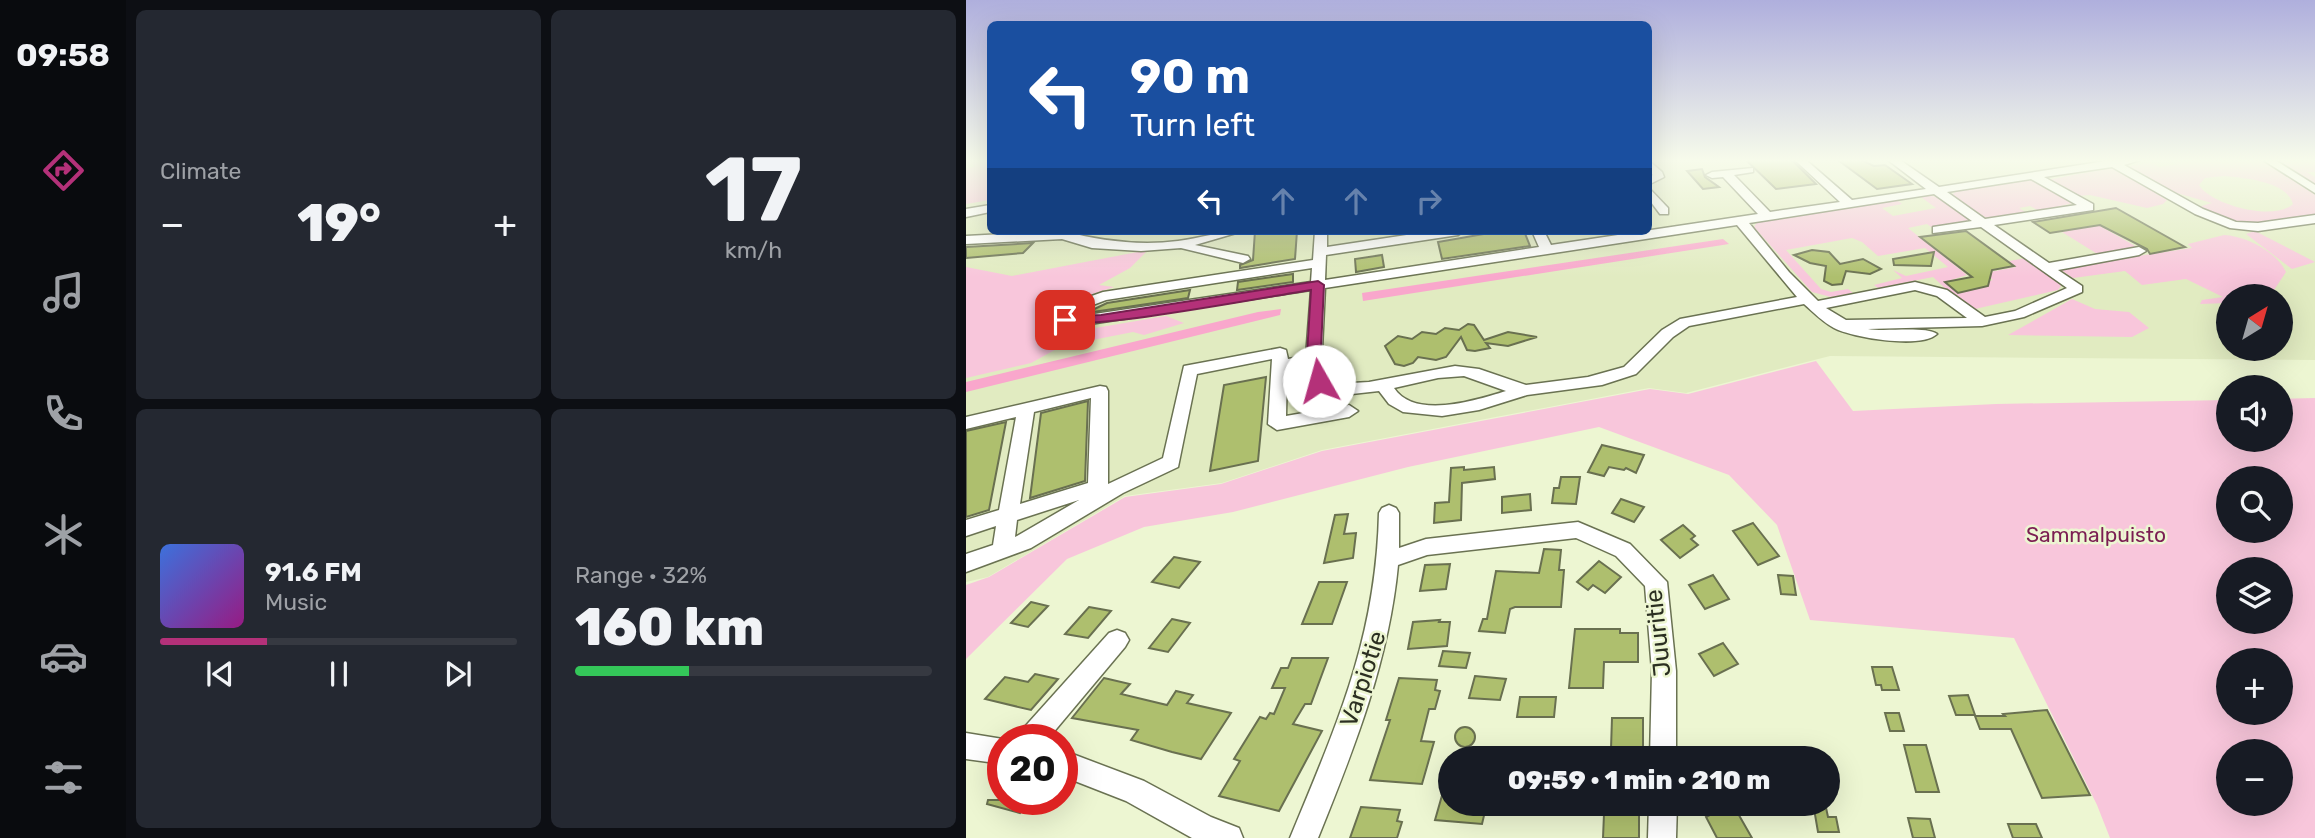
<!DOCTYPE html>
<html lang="en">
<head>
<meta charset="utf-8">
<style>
  body { margin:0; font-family:Rubik,sans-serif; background:#242831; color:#f1f3f6; height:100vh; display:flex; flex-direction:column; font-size:26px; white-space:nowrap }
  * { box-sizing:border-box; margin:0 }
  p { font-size:23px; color:#9ea1a6 }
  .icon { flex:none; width:38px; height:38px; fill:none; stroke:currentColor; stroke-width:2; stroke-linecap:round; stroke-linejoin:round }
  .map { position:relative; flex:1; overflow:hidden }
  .drawer { display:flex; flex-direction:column; gap:10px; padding:10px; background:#0d0f14; width:840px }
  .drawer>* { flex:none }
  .hud { position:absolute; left:21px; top:21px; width:665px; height:214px; border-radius:10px; box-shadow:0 7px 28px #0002; background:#1a4fa0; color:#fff; overflow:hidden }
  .needle { width:46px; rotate:37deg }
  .tools { position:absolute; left:1250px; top:284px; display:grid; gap:14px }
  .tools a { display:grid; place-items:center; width:77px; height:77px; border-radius:50%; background:#171b24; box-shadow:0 7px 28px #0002; font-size:35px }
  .speed { position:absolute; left:21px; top:724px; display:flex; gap:14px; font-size:35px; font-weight:700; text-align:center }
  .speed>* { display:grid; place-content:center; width:91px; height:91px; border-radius:50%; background:#171b24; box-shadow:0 7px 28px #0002; line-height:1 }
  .speed .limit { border:10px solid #d22; background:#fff; color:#111 }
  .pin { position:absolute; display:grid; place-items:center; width:60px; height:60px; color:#fff; margin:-30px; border-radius:14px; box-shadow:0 4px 10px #0006 }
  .me { position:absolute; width:77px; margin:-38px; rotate:353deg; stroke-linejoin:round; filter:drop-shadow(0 0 5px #0008) }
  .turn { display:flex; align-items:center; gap:24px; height:147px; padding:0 28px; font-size:32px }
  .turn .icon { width:91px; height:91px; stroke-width:2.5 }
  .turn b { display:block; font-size:49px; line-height:60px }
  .lanes { display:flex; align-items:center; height:66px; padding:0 28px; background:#0003; justify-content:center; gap:35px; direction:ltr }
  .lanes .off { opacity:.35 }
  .big { font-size:52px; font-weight:800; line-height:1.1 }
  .drawer .card { flex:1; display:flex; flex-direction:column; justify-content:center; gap:10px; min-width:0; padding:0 24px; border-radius:10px; background:#242831 }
  .drawer .dial { align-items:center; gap:0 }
  .dial b { font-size:91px; line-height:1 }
  .song { display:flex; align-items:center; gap:21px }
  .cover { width:84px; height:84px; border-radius:10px; background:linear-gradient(135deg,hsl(220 70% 55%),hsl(310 70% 35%)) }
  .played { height:7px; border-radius:4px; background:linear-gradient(90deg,#b43179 30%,#363941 30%) }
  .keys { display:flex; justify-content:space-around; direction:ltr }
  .heat { display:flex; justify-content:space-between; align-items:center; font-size:38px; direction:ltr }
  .charge { height:10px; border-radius:5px; background:linear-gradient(90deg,#34c759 32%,#363941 0) }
  .drawer .tiles { flex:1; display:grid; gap:10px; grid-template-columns:repeat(2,1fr) }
  .trip { position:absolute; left:472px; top:746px; width:402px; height:70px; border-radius:35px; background:#171b24; box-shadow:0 7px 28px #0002; font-weight:800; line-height:70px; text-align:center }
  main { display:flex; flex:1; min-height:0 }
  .tabs { display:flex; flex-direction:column; width:126px; justify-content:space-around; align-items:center; background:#090b0e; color:#9ea1a6 }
  .tabs .icon { width:49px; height:49px }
  .tabs .current { color:#b43179 }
  .tabs b { font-size:32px; color:#f1f3f6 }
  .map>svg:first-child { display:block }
  .built { fill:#e1ebc1; fill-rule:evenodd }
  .green { fill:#f8c6db; fill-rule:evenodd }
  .water { fill:#f9a7cc }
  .building { fill:#aebf6e; stroke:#697050; stroke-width:2 }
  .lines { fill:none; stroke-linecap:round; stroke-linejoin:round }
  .minor-casing { stroke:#6a7252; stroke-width:3 }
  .minor { fill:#fff; fill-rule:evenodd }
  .route { fill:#b43179; stroke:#75204f; stroke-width:2 }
  .labels { text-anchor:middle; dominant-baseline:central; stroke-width:5; stroke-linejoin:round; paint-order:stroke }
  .park-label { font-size:21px; fill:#7b1e52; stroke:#edf6d2 }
  .near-street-label { font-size:24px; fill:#2b2f21; stroke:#edf6d2 }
</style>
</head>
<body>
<main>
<nav class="tabs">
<b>09:58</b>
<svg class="icon current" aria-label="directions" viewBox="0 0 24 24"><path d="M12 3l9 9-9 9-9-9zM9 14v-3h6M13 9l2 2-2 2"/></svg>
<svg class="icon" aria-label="music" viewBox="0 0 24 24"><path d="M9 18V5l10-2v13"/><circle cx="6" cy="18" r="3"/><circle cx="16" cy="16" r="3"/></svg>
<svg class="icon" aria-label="phone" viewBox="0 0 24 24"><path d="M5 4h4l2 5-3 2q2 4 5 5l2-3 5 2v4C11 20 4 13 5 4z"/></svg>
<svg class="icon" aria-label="climate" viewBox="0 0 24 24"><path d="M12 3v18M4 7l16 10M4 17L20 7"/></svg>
<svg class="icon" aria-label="car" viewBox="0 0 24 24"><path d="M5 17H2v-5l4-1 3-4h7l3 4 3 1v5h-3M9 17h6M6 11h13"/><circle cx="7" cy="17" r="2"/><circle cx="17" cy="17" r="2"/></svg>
<svg class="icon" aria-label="filters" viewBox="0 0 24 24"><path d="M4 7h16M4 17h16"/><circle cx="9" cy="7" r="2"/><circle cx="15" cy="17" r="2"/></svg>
</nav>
<section class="drawer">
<div class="tiles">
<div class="card"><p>Climate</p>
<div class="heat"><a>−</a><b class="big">19°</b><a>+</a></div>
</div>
<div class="card dial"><b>17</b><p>km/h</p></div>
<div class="card">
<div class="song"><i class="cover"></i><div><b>91.6 FM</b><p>Music</p></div></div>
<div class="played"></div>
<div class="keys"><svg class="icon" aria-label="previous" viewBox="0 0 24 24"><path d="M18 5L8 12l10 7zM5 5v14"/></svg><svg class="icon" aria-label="pause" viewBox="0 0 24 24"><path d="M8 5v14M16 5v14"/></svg><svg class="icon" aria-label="next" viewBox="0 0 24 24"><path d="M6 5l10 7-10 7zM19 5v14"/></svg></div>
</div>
<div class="card"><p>Range · 32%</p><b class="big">160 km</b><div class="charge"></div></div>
</div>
</section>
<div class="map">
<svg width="1349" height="838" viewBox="0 0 1349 838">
  <rect width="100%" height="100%" fill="#edf6d2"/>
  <!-- built -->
  <path class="built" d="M0,160H24V231H682L683,160H1349V360L864,356L720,393L683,388L356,450L256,483L159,496L22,577L0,582ZM1262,296H1314V348H1262Z"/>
  <!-- green -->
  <g class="green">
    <path d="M5,160H24V200L0,204V169L10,166L3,162Z"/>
    <path d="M1206,160H1296L1349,195V217L1289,225L1274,224L1232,207L1246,203L1200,190L1160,167L1185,162L1193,167L1212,164ZM1258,176C1278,178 1321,181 1327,204C1309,222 1245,205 1233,185L1239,178Z"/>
    <path d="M1307,160H1349V172H1341L1349,177V187Z"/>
    <path d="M1145,168L1189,190V193L1201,200L1197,204L1181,208L1124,195L1110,196L1081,180Z"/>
    <path d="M1062,180L1073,182L1107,203L1073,211L1064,206L1053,208L1061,213L1022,219L985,195L991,191Z"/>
    <path d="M963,195L973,198L1010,221L968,229L961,224L942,228L1001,275L979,282L992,293L1017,288L1014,284L1027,280L1019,273L1050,267L1043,261L1060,258L1092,279L1095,286L1092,290L1009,309L996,304L967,277L912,288L908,285L936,278L927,270L940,276L982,267L959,248L912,256L896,242L886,238L820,250L855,289L865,292L882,289L887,293L865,297L846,292L788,227L792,221L931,200L936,204L916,208L927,216L970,208L955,197Z"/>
    <path d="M1113,214L1171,247L1133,255L1096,232L1116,228L1099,216Z"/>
    <path d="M1289,231L1349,262L1326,269L1280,234Z"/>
    <path d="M1258,235C1280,236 1311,252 1320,272L1304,296H1262V303L1234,304L1236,300L1257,297L1220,279L1176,285L1159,271L1107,278L1095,270L1097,267L1226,248L1222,244Z"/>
    <path d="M182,250L164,268L133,285L148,287C109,299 95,305 70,338L200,316L218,323L178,335L167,332L96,346L65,363L0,378V267L46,276Z"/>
    <path d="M1106,299L1129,309L1163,312L1183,328L1166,337L1042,335Z"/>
    <path d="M850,361L887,411L1030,404L1262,400V439H1314V399L1349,398V838H1144L1131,805L1048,638L844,620L811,525L763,475L633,427L442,467L267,512L178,527L101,559L0,659V585L23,577L159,497L255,484L356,451L684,389L722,394ZM1262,478H1314V530H1262ZM1262,569H1314V621H1262ZM1262,660H1314V712H1262ZM1262,751H1314V803H1262Z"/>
  </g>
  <!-- water -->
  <g class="water">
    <path d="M757,239L763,244L397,301L396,293Z"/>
    <path d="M315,309L314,315L0,392V382L292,312Z"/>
  </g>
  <!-- building -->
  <g class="building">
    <path d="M780,160H826L850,184L810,189Z"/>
    <path d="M872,160H895L908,166L919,165L946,184L911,189Z"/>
    <path d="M736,169L739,177L753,187L737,189L721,171Z"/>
    <path d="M1150,208L1219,247L1184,254L1181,249L1134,225L1084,233L1067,222Z"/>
    <path d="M289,231H331L329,259L274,268V265L287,260Z"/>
    <path d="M535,231H558L564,246L476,259L472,242Z"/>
    <path d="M1000,231L1048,266L1026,270L1022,286L992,293L979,282L1006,277L954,237Z"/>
    <path d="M67,243L57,253L0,258V247Z"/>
    <path d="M846,250L863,252L874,264L897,259L915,269L904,274L880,271L876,284L866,285L858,281L860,266L844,263L828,255Z"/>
    <path d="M968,252L965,266L928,265L927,259Z"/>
    <path d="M416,255L418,267L390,272L389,259Z"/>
    <path d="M327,274V282L271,290L272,282Z"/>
    <path d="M224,290L222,298L120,313L141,303Z"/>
    <path d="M502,324L508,325L518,340L542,332L571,337L542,346L520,343L524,348L509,351L501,350L495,337L480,357L470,360L452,357L447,363L438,366L429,364L419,346L432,336L446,339L456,332L470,334L479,328L493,330Z"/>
    <path d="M300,377L292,461L244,471L258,385Z"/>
    <path d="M122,401L119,481L64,498L75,413Z"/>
    <path d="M40,422L23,510L0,517V431Z"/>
    <path d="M636,445L678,455L670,473L660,468L658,470L643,467L638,476L622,472Z"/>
    <path d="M498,467V470L528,467L529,479L496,483L495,520L468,523L469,503L483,502L485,468Z"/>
    <path d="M595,477H614L610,504L586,503L588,488H593Z"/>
    <path d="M564,494L565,510L536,513V497Z"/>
    <path d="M655,499L678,507L668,522L646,513Z"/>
    <path d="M382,514L378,534L390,533L387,558L358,563L369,515Z"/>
    <path d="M787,523L813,556L792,565L767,531Z"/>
    <path d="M717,525L729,536L725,539L732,545L714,558L695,540Z"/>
    <path d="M578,549L595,550L593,570H598L595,607H549L544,609L539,633L513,631L517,619H521L530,571L573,573Z"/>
    <path d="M208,557L234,562L213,588L186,582Z"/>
    <path d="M633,561L655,577L639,593L627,585L622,590L611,582Z"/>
    <path d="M484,564L480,589L454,591L459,565Z"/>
    <path d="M747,575L763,599L739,609L723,585Z"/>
    <path d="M812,575L827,576L830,595L815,594Z"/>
    <path d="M353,582H381L366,624H336Z"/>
    <path d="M65,602L82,606L62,627L45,623Z"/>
    <path d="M123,607L145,611L122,638L99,634Z"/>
    <path d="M206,619L224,623L202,652L183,648Z"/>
    <path d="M474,620L473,622H484L481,646L442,649L447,622Z"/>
    <path d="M609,629H654V633H672V662H638L637,688H603Z"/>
    <path d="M757,643L772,664L748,676L733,654Z"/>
    <path d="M477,651L504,653L500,668L473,666Z"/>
    <path d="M326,658H362L345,704H339L327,724L356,731L313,811L253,796L274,761L268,759L294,717L300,719L304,713L308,714L319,688H306L315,668H322Z"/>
    <path d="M906,667H926L933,690H916L915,685H910Z"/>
    <path d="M69,674L92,679L65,710L19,699L39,677L62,682Z"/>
    <path d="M509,676L540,679L534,700L503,698Z"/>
    <path d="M138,678L164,684L155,694L201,705L210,691L227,695L221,703L265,713L235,759L206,752L165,740L172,730L106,718Z"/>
    <path d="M433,678L471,680L469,690L474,691L469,709H463L455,741L468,742L456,784L404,780L424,720H420Z"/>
    <path d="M1002,695L1009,715H990L983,696Z"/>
    <path d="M554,697H590L588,717H551Z"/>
    <path d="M1081,710L1124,795L1076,798L1045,729H1014L1009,716H1039L1037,714Z"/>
    <path d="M919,713H933L938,731H924Z"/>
    <path d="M646,718H677V749H645Z"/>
    <circle cx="499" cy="737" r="10"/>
    <path d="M938,745H960L973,792H950Z"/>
    <path d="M481,778L485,779V803H521L516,824L469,820Z"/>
    <path d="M22,800H65L54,813L21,804Z"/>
    <path d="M643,803H666V814H673V838H637L638,814H643Z"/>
    <path d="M766,803L786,838H751L740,817Z"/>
    <path d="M847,803H859L862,817H870L873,832H852Z"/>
    <path d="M395,807L434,810L431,821L436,822L431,838H384Z"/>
    <path d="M942,818L964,819L969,838H947Z"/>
    <path d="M1042,824H1070L1076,838H1047Z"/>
  </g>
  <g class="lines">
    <defs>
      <g id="minor">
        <path d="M682,160L696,172L698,177L682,185V177L687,175L682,170Z"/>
        <path d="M829,160H840L886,200L960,189L922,160H934L973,187L1146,160H1174L1158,165L1237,209L1270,222L1292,223L1349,215V223L1292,231L1264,228L1229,214L1146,167L1078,177L1127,204V210L1028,225L1083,263L1173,247L1180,251L1173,255L1092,270L1116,286V292L1058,317L1016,326L902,329C918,332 961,326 971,334C955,349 887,338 868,328C858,323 847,312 838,304L723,326L707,337L670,374L636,385L561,395L513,410L476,416L437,412L423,404L413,391L386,394L347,385L339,365L321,368L320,416L383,405L392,411L383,417L311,430L302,424L306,359L231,374L212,467L157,493L65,548L0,572V554L27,545L30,526L0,536V520L33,510L50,417L0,429V417L134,386L140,387L142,391V484L197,458L218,366L314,348L320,350L322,359L340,356L345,290L111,326L94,323L92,320L100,305L137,292L347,260L349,231H361V247L467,231H498L492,235L360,255L359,280L573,247L566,231H578L585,245L792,214L757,177L746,178L740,175L746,172L787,168V172L768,175L804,212L874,202ZM1065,179L1111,205L1019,219L981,192ZM968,194L1006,221L967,227V233L1015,227L1101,288L1049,311L1019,317L981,290L949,282L852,301L823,272L783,223ZM771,225L831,297L714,319L696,330L658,367L622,377L560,385L513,369L489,366L403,382L386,383L359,377L355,370L359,288ZM346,268L345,282L108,317L111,311L140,300ZM949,290L971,296L1001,318L880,320L860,308ZM498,376L540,391C511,400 449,420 428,388L472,378ZM125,398L122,483L54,504L68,412ZM113,500L51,536L49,537L51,520Z"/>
        <path d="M1297,160H1309L1349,185V193Z"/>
        <path d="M682,187L702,208V214H694L682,198Z"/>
        <path d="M24,205V212L0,217V209Z"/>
        <path d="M97,231C135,241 173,246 212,241C235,238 254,231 277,231L229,245L282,256L284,259L277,263L215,248L175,251L126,248L96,239L0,244V236Z"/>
        <path d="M423,505L430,508L433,513V548L460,539L612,522L664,544L701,582L710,671V758H684L686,671L679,586L650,556L610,538L461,555L432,565C423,661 388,749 352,838H324C371,724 410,639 413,513L416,508Z"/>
        <path d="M151,630L159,633L163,640L159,647L81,740H51L55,731L143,633Z"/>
        <path d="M0,733L43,740H37V764L0,759Z"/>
        <path d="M96,750L178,781L245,817L273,828L277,838H226L160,801L96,776Z"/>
        <path d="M683,803H711L710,838H682Z"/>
      </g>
    </defs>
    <!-- minor casing -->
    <use href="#minor" class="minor-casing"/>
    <!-- minor -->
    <use href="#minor" class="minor"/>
  </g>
  <!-- sky -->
  <linearGradient id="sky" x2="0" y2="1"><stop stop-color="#afafdd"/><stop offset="0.58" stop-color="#f7fbeb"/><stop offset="1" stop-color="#f7fbeb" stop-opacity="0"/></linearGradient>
  <rect width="1349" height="277" fill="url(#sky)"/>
  <!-- route -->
  <path class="route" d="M352,281L358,285L354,370L360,381L353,386L347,385L340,370L345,290C311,295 108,334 92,320L99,316L135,315Z"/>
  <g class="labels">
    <!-- park labels -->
    <g class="park-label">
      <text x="1130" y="534">Sammalpuisto</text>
    </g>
    <!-- near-street labels -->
    <g class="near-street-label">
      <text transform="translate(692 633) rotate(-96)">Juuritie</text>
      <text transform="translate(397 679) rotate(-72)">Varpiotie</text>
    </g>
  </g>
</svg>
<div class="tools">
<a><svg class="needle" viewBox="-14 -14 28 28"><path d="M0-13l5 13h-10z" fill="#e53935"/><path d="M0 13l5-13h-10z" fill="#9ea1a6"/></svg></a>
<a><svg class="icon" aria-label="sound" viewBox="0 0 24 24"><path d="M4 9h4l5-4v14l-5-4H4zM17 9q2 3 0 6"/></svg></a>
<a><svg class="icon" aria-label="search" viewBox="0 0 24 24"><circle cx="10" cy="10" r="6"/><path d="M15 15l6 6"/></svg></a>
<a><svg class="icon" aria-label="layers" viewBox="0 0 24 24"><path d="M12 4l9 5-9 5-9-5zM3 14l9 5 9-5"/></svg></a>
<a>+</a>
<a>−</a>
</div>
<div class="speed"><div class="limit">20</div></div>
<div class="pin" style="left:99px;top:320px;background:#d93025"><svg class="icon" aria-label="arrive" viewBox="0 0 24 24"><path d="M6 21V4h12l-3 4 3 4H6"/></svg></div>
<svg class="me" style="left:353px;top:381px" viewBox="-20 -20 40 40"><circle r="19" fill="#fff"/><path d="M0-13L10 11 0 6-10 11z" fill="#b43179"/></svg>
<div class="trip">09:59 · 1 min · 210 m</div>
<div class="hud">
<div class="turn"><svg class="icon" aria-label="left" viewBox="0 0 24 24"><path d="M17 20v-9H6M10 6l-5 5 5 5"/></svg><div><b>90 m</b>Turn left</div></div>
<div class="lanes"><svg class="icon" aria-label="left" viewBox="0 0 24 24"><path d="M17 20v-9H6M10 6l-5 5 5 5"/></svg><svg class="icon off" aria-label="ahead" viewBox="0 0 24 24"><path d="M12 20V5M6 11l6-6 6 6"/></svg><svg class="icon off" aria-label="ahead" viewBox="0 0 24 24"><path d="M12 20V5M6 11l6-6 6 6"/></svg><svg class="icon off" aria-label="right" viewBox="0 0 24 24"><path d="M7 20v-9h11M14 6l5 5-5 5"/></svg></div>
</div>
</div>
</main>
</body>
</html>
